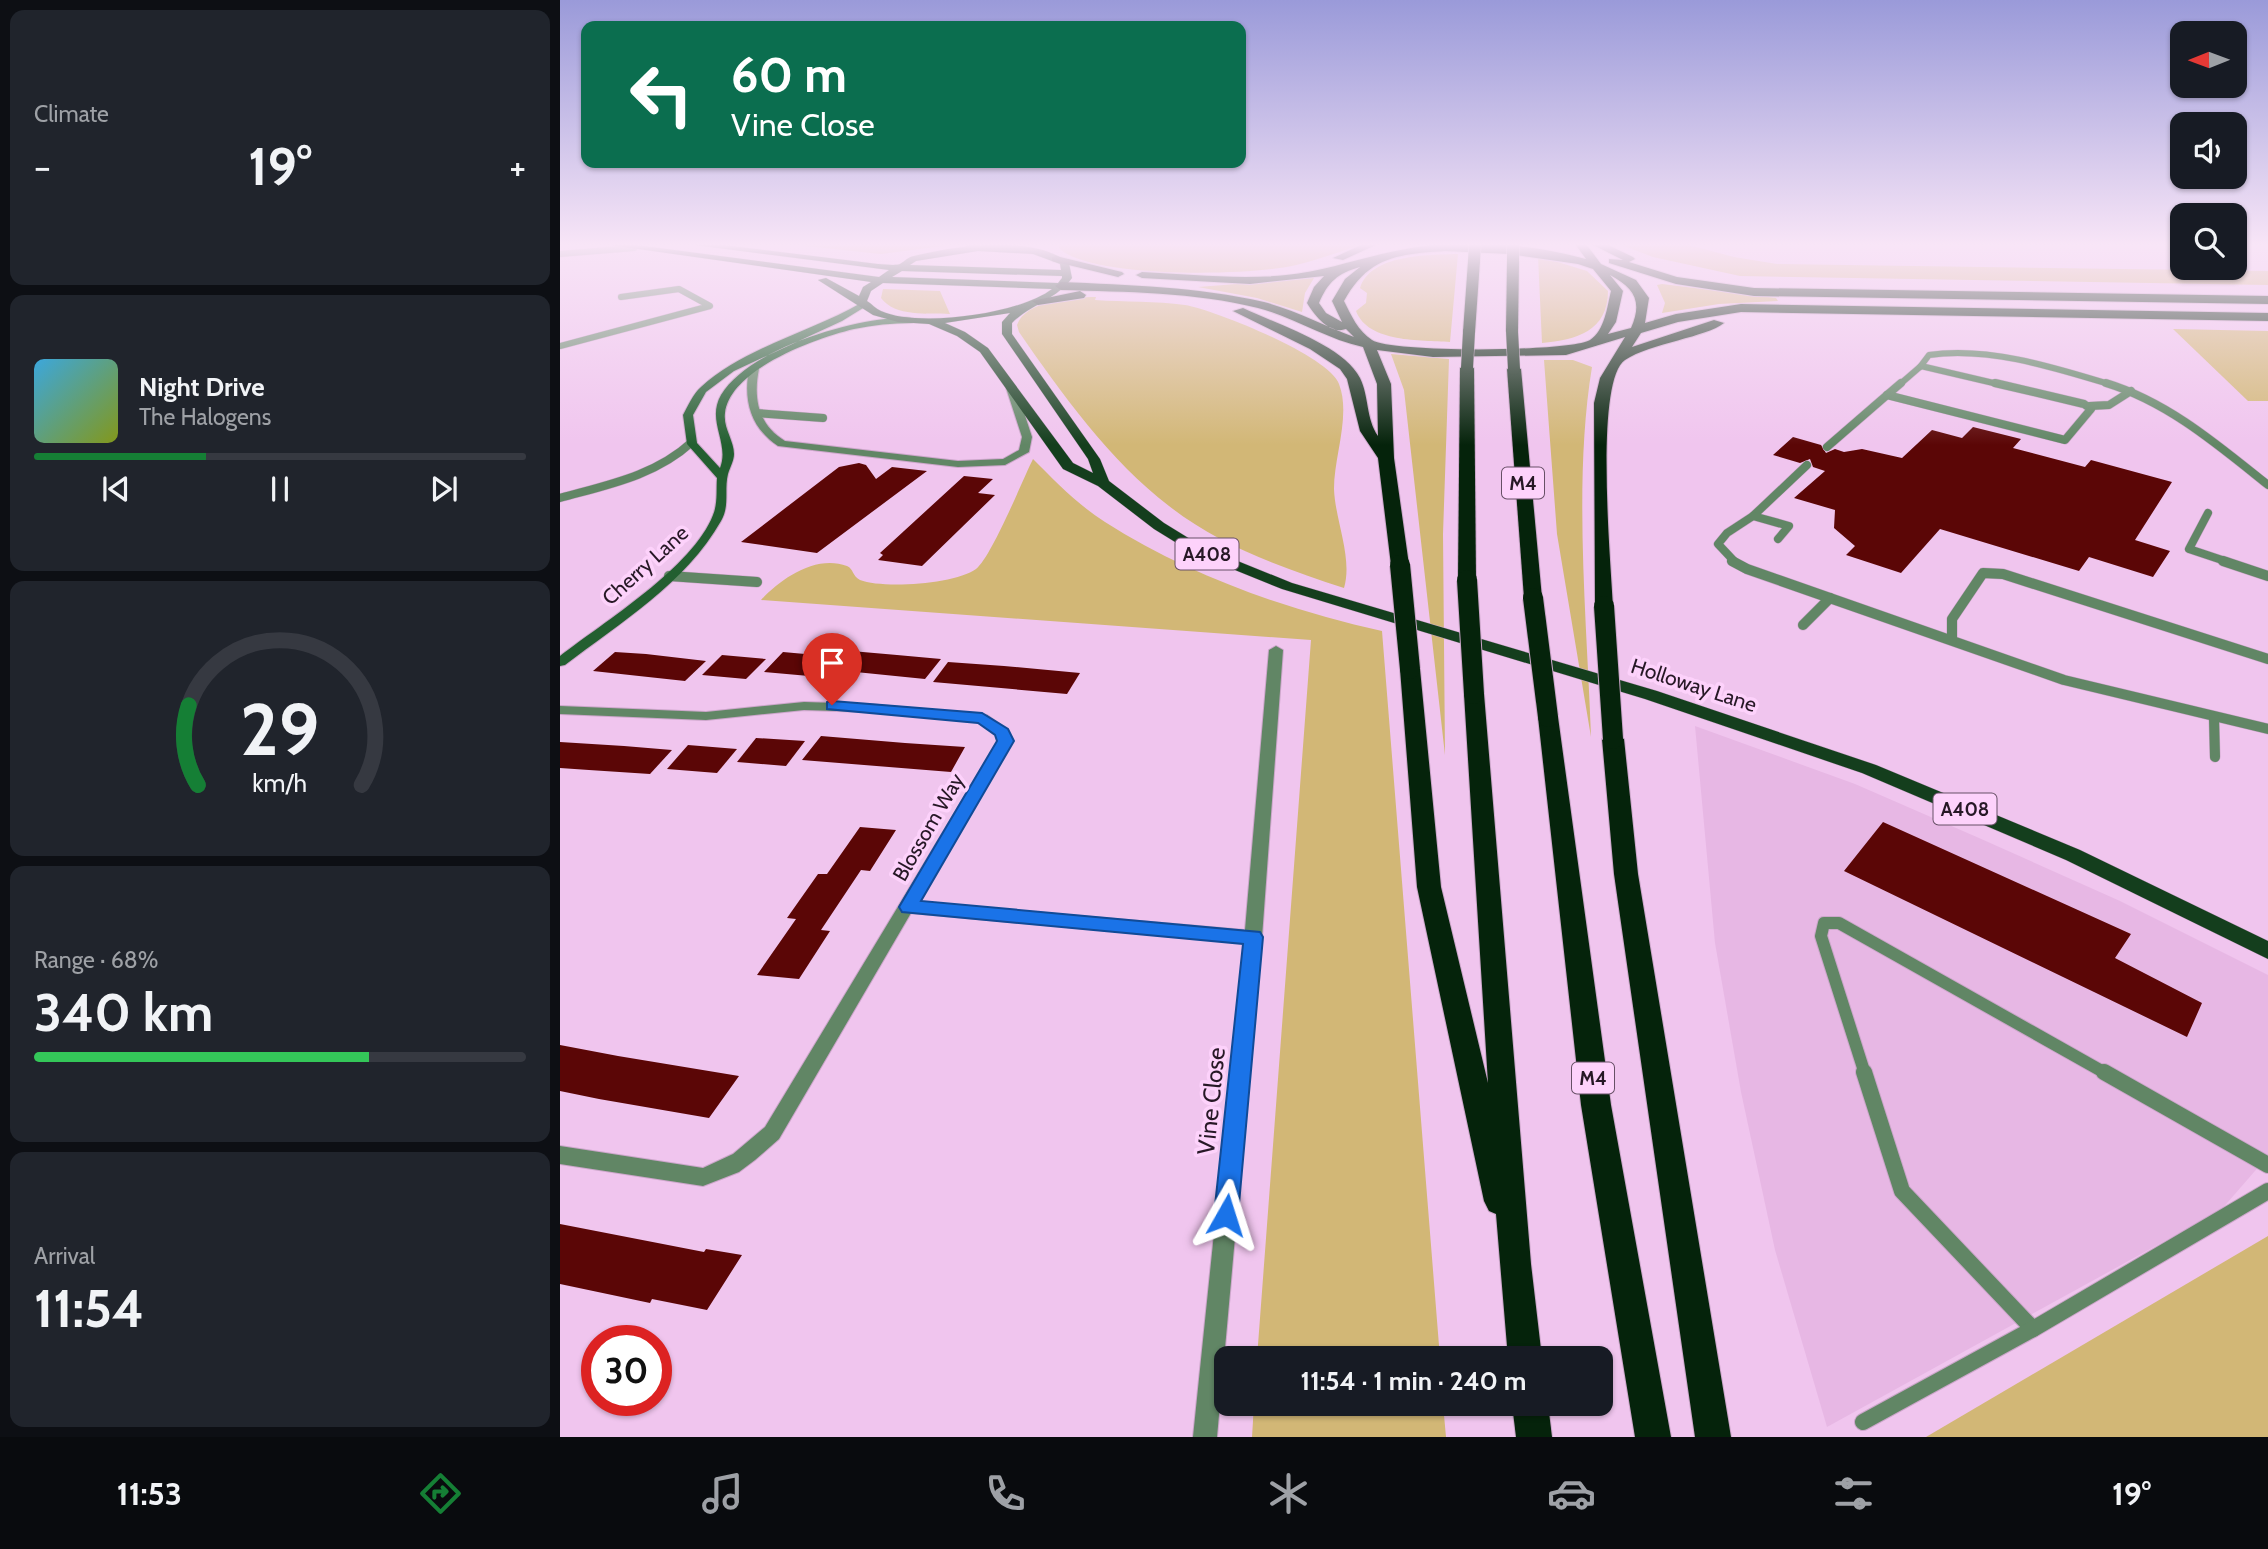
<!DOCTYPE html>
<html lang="en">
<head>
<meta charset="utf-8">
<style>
  body { margin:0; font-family:Cabin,sans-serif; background:#20242c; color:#f1f3f6; height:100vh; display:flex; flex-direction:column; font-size:26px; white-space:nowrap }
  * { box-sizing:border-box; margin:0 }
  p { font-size:23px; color:#9ea1a6 }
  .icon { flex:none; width:38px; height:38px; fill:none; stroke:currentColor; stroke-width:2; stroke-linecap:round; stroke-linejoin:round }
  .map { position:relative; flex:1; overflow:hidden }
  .side { display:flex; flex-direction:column; gap:10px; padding:10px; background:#0d0f14; width:560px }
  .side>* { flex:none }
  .banner { position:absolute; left:21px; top:21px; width:665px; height:147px; border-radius:14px; box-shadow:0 2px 5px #0004; background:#0b6e4f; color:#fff; overflow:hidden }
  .needle { width:46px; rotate:269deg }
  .tools { position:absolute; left:1610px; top:21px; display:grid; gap:14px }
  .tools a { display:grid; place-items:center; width:77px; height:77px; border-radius:14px; background:#171b24; box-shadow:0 2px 5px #0004; font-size:35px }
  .speed { position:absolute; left:21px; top:1325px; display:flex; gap:14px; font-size:35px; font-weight:700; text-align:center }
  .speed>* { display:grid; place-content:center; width:91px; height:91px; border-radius:50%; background:#171b24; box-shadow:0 2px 5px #0004; line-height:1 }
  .speed .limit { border:10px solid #d22; background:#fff; color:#111 }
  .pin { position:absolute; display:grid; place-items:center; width:60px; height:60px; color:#fff; margin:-72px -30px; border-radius:50% 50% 50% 0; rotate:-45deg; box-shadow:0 0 7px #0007 }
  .pin .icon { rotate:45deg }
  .me { position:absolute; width:77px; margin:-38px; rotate:6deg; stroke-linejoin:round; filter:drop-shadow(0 0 5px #0008) }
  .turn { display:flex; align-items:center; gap:24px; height:147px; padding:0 35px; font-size:32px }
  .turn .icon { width:91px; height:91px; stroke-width:2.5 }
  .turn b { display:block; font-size:49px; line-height:60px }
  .big { font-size:52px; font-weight:800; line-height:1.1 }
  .side .card { flex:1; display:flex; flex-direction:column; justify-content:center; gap:10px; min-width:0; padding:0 24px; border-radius:14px; background:#20242c }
  .side .dial { align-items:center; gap:0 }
  .dial svg { height:182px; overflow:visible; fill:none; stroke:#363941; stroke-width:7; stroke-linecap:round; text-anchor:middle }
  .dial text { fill:#f1f3f6; stroke:none }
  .song { display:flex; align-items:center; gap:21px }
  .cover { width:84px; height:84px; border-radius:10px; background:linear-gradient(135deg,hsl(200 70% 55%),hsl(70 70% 35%)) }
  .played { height:7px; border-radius:4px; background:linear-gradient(90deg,#157f35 35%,#363941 35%) }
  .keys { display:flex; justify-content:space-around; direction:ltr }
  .heat { display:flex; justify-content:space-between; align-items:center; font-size:38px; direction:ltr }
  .charge { height:10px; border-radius:5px; background:linear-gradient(90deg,#34c759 68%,#363941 0) }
  .trip { position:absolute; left:654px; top:1346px; width:399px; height:70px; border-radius:14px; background:#171b24; box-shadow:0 2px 5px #0004; font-weight:800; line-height:70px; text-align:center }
  .tab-bar { display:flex; height:112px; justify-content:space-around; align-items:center; background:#090b0e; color:#9ea1a6 }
  .tab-bar .icon { width:49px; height:49px }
  .tab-bar .on { color:#157f35 }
  .tab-bar b { font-size:32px; color:#f1f3f6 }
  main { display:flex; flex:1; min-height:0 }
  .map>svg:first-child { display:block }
  .built { fill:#e7b7e4 }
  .green { fill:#d2b776 }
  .building { fill:#5b0606 }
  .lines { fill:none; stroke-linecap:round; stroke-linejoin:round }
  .lane-far4-casing { stroke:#cca6ca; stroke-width:7 }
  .lane-far3-casing { stroke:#cca6ca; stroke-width:9 }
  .lane-far2-casing { stroke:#cca6ca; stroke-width:11 }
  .lane-far1-casing { stroke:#cca6ca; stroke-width:14 }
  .lane-casing { stroke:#cca6ca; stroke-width:18 }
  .street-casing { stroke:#cca6ca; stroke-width:2 }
  .secondary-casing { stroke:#cca6ca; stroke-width:2 }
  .primary-casing { stroke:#cca6ca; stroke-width:1 }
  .highway-casing { stroke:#cca6ca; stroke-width:2 }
  .lane-far4 { stroke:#618665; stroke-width:6 }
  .lane-far3 { stroke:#618665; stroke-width:8 }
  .lane-far2 { stroke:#618665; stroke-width:10 }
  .lane-far1 { stroke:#618665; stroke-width:12 }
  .lane { stroke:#618665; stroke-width:16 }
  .street { fill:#618665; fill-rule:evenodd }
  .secondary { fill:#235f30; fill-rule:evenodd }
  .primary { fill:#143e1d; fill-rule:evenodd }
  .highway { fill:#05230b; fill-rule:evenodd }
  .highway-bridge-far1-casing { stroke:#cca6ca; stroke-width:13; stroke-linecap:butt }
  .highway-bridge-casing { stroke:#cca6ca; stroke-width:22; stroke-linecap:butt }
  .highway-bridge-far1 { stroke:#05230b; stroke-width:12 }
  .highway-bridge { stroke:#05230b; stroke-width:20 }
  .route { fill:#1a73e8; stroke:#114b97; stroke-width:2 }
  .labels { text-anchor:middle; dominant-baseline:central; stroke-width:7; stroke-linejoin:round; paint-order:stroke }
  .shield { fill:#fdd2fb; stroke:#675066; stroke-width:2 }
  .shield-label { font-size:19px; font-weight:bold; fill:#271826 }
  .street-label { font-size:21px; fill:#271826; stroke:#fdd2fb }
  .near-street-label { font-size:24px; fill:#271826; stroke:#fdd2fb }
</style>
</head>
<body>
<main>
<section class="side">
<div class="card"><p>Climate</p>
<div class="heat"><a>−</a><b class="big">19°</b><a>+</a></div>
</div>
<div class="card">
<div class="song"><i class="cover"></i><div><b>Night Drive</b><p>The Halogens</p></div></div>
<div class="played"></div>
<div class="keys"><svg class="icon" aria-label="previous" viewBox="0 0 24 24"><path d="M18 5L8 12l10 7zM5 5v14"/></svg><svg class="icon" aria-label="pause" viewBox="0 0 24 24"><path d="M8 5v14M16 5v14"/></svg><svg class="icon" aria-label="next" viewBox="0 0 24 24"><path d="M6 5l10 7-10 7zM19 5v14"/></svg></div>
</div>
<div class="card dial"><svg viewBox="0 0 100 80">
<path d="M14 69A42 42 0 1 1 86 69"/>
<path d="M14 69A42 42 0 0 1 10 34" stroke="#157f35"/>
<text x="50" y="56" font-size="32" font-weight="700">29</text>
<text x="50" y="72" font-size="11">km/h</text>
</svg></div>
<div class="card"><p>Range · 68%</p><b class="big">340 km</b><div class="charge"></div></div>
<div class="card"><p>Arrival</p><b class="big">11:54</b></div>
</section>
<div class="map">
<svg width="1708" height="1437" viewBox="0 0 1708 1437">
  <rect width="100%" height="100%" fill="#f0c5ee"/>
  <!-- built -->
  <path class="built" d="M1135,726L1295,784L1419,838L1560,901L1708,975V1156L1661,1210L1267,1427L1215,1250L1181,1092L1155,943Z"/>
  <!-- green -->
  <g class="green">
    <path d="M227,244H399L321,254Z"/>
    <path d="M499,244H803C781,251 758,260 736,265C693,276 530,279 499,248Z"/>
    <path d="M1059,244H1125L1174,257L1217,264L1708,271V285L1180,276L1093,257Z"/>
    <path d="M898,254L890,342C861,340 808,343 796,311L806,303L807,293L800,288C811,254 868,255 898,254Z"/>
    <path d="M978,256L1027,271L1048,291C1048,331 1016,340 982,343Z"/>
    <path d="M754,278L745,293L742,312L697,298L638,287Z"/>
    <path d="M1102,284L1216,298L1218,301L1159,304L1102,313L1105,303L1097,285Z"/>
    <path d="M323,289L380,291L390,314C368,313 335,317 321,298Z"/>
    <path d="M536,297L535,300C565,302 596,301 625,305C655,310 769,356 779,384C791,415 774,456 774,489C775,520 793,558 784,588C723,568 660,546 609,506C550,461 501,393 459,332L457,325C466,300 513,297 536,297Z"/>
    <path d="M1613,329L1708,331V401H1688Z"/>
    <path d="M831,354L889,359L883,534L885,755L844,390Z"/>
    <path d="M984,360H1013L1032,367C1013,481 1027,621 1031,737L997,534Z"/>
    <path d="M473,459C495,481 518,505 545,522C628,575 727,610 822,631L880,1358H697L751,640L201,600C220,579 256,554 287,566C294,569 292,576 300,580C323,589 396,584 416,569C432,556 462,481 473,459Z"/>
    <path d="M1708,1236V1437H1366Z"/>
    <path d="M694,1404H883L886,1437H692Z"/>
  </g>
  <!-- building -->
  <g class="building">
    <path d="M1413,427L1461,439L1453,448L1525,467L1531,460L1612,482L1575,540L1610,551L1593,577L1529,557L1519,571L1380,529L1341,573L1286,555L1295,546L1274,528L1275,510L1234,498L1265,471L1253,467L1250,459L1240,463L1213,455L1233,437L1261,445L1266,453L1275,449L1284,452L1302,449L1342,458L1372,430L1402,438Z"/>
    <path d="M299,463L306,465L316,479L332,467L367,471L257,553L181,542L279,467Z"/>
    <path d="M404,476L433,479L418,493L435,495L362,566L318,560L323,555L320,553Z"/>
    <path d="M257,648L337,655L381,659L365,679L256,668L249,676L204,672L223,652L256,655Z"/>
    <path d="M55,652L86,654L146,661L125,681L33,671Z"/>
    <path d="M162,655L206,659L186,679L142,675Z"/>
    <path d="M388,662L444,666L520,673L507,694L373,682Z"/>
    <path d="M261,736L345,743L405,747L391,772L242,760Z"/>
    <path d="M196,738L245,741L226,766L177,762Z"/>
    <path d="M0,742L64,746L112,750L90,774L29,770L0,768Z"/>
    <path d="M128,745L177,749L157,773L107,769Z"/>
    <path d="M1323,822L1571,934L1555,958L1642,1003L1627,1037L1284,871Z"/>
    <path d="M300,827L336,830L310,871L301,870L261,930L270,931L239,979L197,975L236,919L227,918L258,874H267Z"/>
    <path d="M0,1045L58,1056L179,1076L149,1118L39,1099L0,1091Z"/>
    <path d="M0,1224L144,1252L146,1249L182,1255L147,1310L92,1299L90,1303L0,1284Z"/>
  </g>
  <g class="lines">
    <defs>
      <g id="lane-far4">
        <path d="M0,254L74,248"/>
        <path d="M0,346L150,306L119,289L61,297"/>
        <path d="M1360,367L1369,355C1428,346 1496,368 1552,385"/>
        <path d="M1339,385L1361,366L1442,385"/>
      </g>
      <g id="lane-far3">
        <path d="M1546,383C1608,402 1658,445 1708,485"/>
        <path d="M1327,395L1505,440L1531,409L1524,404L1435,383"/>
        <path d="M1327,395L1341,383"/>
        <path d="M1530,406L1549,405L1571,391"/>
        <path d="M196,413L263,418"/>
        <path d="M1267,447L1327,395"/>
        <path d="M0,498C47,485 95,476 132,442"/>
        <path d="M1648,513L1629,549L1668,562"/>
        <path d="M1193,516L1247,465"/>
        <path d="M1175,562L1158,544L1167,533L1193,516L1229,526L1218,539"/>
      </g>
      <g id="lane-far2">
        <path d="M1172,561L1187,569L1504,680L1708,729"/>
        <path d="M1663,561L1708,576"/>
        <path d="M109,576L197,582"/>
        <path d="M1243,625L1270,598"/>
        <path d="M1392,640V619L1423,573L1443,574L1708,659"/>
        <path d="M1654,718L1655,757"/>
      </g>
      <path id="lane-far1" d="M1305,1074L1261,936L1264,923H1279L1547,1074"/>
      <g id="lane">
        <path d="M1304,1072L1342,1191L1473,1329"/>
        <path d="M1544,1072L1708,1165"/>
        <path d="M1303,1422L1473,1329L1708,1191"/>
      </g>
      <g id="street">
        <path d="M194,366L199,369C193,398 198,425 225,441L398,461L443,459L459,450L462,437L446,388L451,385L456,388L472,437L469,452L445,465L398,467L218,446C191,428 183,401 189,369Z"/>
        <path d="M716,646L723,650L702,937L657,1437H633L684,943L351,913L219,1139L195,1160L179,1172L143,1186L0,1164V1146L143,1168L173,1154L205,1127L438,741L436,734L418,722L309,712L244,710L146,720L0,714V706L146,712L244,702L309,704L427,715L447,729L452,741L358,902L685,930L709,650Z"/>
      </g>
      <g id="secondary">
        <path d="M412,244H423L398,253L394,251Z"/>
        <path d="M301,303L308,305L282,321L174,371L146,392L133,415L137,443L160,468C170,443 146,421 161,395C187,352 277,324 325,319C335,318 348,315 356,320L352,323C332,323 313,325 294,329C256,338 170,369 165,413C163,428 174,440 174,454C174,461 170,467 168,474C164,490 170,506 161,521C126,583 60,623 5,665L0,666V656C44,622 133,567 153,515C158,503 156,490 157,478L127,444L123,415C128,406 133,394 141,387C183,348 251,332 301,303Z"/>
      </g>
      <path id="primary" d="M43,244H69L319,277L329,270L127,244H156L318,264C325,264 334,266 340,264C345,261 348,257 354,256C396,246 473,234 509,263L512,278C496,300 471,304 452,323V334L540,459L549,481L604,523L643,547L732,583L1097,691L1316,765L1520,850L1708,941V959L1506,860L1302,773L1085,699L722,589L633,553L594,529L538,486L503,469L420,352L397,336L369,324L338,322L313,315L258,280L266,278L299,296L303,287L311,282ZM418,251L473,254L500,264L501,270L350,265L356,261ZM342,271L502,276V278L498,283L332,277ZM323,283L492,289C460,314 358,328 321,311C316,309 312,304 307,301L311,291ZM450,313L442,322V334L528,459L533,473L513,463L428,348L405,332L385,323Z"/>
      <g id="highway">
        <path d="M803,244H818L783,260L773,258Z"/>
        <path d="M1015,244H1026L1041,264L1076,280L1089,298L1085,323L1116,314L1181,304L1708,313V321L1181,312L1118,322L1081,333L1072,347L1154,320L1164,323C1147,337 1091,343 1065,360C1034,381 1051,565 1053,606L1044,612L1035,606L1034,403L1040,378L1065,337L1006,355L873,357L817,350L831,384L834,458L849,565L840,570L831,565L818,458L800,431L787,379L780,369L750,349L673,311L683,308C716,324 783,345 800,378C809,396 806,419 818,436L817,384L803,347C766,339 734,317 698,308C634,292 566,292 501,290L495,286L501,282C569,285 638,287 704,302C735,310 765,326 794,337L786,329C770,335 755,316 747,303L754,287L764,276L690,284L582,278L576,275L582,272C630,274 678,280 726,275C767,271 805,256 846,249C902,238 971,244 1026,259ZM885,251L949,254L1018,264L1033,269L1051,291C1047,307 1045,330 1030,340C1010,352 832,353 812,340C798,331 791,315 784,301C808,257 838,254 885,251ZM800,267L785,279L772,301L782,322L766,313L759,303C768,282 778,273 800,267ZM1050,275C1074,288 1083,301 1071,328L1048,334L1056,322L1063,291Z"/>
        <path d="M1031,244H1046L1073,257L1075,259L1069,262L1117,277L1194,288L1708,296V304L1194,296L1116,284L1049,263V259L1063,260Z"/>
        <path d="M496,256L562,272L564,274L558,277L492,261V257Z"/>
        <path d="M914,258L920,261L915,332L909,336L903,332L908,261Z"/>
        <path d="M953,259L959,262L958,331L952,335L946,331L947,262Z"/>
        <path d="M520,291L526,295L524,298L478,305L472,301Z"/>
        <path d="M907,364L914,368L916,580L907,585L898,580L900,368Z"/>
        <path d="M954,365L961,369L982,598L973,604L964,598L947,369Z"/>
        <path d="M850,663L860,669L881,887L928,1083L904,694L914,688L924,694L971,1264L982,1358H948L936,1214L929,1211L924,1201L857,887L840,669Z"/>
        <path d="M988,711L998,717L1051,1105L1111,1437H1075L1021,1105L978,717Z"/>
        <path d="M1053,732L1064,739L1078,874L1171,1437H1135L1054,874L1042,739Z"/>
        <path d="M952,1404H988L992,1437H956Z"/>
      </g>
    </defs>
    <!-- lane-far4 casing -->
    <use href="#lane-far4" class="lane-far4-casing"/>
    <!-- lane-far3 casing -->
    <use href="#lane-far3" class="lane-far3-casing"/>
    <!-- lane-far2 casing -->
    <use href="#lane-far2" class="lane-far2-casing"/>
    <!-- lane-far1 casing -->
    <use href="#lane-far1" class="lane-far1-casing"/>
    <!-- lane casing -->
    <use href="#lane" class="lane-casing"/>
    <!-- street casing -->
    <use href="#street" class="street-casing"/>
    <!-- secondary casing -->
    <use href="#secondary" class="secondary-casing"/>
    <!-- primary casing -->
    <use href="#primary" class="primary-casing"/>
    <!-- highway casing -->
    <use href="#highway" class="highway-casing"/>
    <!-- lane-far4 -->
    <use href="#lane-far4" class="lane-far4"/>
    <!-- lane-far3 -->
    <use href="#lane-far3" class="lane-far3"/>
    <!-- lane-far2 -->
    <use href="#lane-far2" class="lane-far2"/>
    <!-- lane-far1 -->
    <use href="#lane-far1" class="lane-far1"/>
    <!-- lane -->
    <use href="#lane" class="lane"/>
    <!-- street -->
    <use href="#street" class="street"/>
    <!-- secondary -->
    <use href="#secondary" class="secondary"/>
    <!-- primary -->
    <use href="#primary" class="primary"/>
    <!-- highway -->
    <use href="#highway" class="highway"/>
    <defs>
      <g id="highway-bridge-far1">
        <path d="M953,244V262"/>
        <path d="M914,261L915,244"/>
        <path d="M952,331L954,369"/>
        <path d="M907,368L909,332"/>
      </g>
      <g id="highway-bridge">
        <path d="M840,565L850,669"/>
        <path d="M907,580L914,694"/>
        <path d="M973,598L988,717"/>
        <path d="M1044,606L1053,739"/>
      </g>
    </defs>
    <!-- highway-bridge-far1 casing -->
    <use href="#highway-bridge-far1" class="highway-bridge-far1-casing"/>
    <!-- highway-bridge casing -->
    <use href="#highway-bridge" class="highway-bridge-casing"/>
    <!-- highway-bridge-far1 -->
    <use href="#highway-bridge-far1" class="highway-bridge-far1"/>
    <!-- highway-bridge -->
    <use href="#highway-bridge" class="highway-bridge"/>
  </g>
  <!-- sky -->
  <linearGradient id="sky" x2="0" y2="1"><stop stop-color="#9a9ad9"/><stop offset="0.55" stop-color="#f8e5f7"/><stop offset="1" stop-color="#f8e5f7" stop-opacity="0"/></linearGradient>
  <rect width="1708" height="445" fill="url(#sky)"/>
  <!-- route -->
  <path class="route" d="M272,701L422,713L448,729L454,741L361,901L700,932L703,937L678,1215L675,1223L666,1226L658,1223L654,1215L683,944L342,912L339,907L437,741L435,735L418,723L267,709V702Z"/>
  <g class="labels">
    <!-- shield labels -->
    <g class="shield">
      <rect x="942" y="467.5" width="42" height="31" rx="5"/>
      <rect x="615.5" y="538.5" width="63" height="31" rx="5"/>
      <rect x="1373.5" y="793.5" width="63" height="31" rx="5"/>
      <rect x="1012" y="1062.5" width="42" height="31" rx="5"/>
    </g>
    <g class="shield-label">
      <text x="963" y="483">M4</text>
      <text x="647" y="554">A408</text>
      <text x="1405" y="809">A408</text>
      <text x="1033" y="1078">M4</text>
    </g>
    <!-- street labels -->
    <g class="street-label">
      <text transform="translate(85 565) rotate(-42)">Cherry Lane</text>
      <text transform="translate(1134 685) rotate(18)">Holloway Lane</text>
      <text transform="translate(368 827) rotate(-60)">Blossom Way</text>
    </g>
    <!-- near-street labels -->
    <g class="near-street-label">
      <text transform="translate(651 1101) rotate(-84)">Vine Close</text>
    </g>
  </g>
</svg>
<div class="tools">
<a><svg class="needle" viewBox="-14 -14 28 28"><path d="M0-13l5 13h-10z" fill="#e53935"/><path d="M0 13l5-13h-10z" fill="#9ea1a6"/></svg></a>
<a><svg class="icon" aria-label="sound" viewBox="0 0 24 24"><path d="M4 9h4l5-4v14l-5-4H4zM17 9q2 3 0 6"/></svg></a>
<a><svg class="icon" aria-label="search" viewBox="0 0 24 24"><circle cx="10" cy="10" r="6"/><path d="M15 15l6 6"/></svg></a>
</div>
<div class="speed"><div class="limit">30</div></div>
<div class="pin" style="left:272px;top:705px;background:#d93025"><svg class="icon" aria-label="arrive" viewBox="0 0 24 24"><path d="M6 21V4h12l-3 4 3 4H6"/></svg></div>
<svg class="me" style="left:666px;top:1215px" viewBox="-20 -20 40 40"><path d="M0-17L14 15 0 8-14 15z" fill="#1a73e8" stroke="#fff" stroke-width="4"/></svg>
<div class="trip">11:54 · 1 min · 240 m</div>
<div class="banner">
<div class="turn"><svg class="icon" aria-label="left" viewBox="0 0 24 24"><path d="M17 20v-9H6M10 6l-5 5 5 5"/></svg><div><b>60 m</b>Vine Close</div></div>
</div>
</div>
</main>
<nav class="tab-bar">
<b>11:53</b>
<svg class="icon on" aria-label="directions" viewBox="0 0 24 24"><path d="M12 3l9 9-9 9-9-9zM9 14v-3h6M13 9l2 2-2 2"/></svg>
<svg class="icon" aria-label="music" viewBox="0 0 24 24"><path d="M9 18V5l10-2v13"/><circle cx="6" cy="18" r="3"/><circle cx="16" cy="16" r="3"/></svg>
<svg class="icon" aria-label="phone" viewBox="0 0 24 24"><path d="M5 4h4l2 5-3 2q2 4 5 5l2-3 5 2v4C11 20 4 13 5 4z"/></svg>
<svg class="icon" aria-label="climate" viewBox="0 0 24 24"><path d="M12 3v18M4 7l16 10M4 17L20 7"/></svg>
<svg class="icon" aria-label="car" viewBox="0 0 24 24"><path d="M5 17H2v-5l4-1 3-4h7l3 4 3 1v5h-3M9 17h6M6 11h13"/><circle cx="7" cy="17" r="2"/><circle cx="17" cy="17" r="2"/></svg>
<svg class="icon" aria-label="filters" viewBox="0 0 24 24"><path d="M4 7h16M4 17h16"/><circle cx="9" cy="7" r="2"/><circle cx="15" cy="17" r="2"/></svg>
<b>19°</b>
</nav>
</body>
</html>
